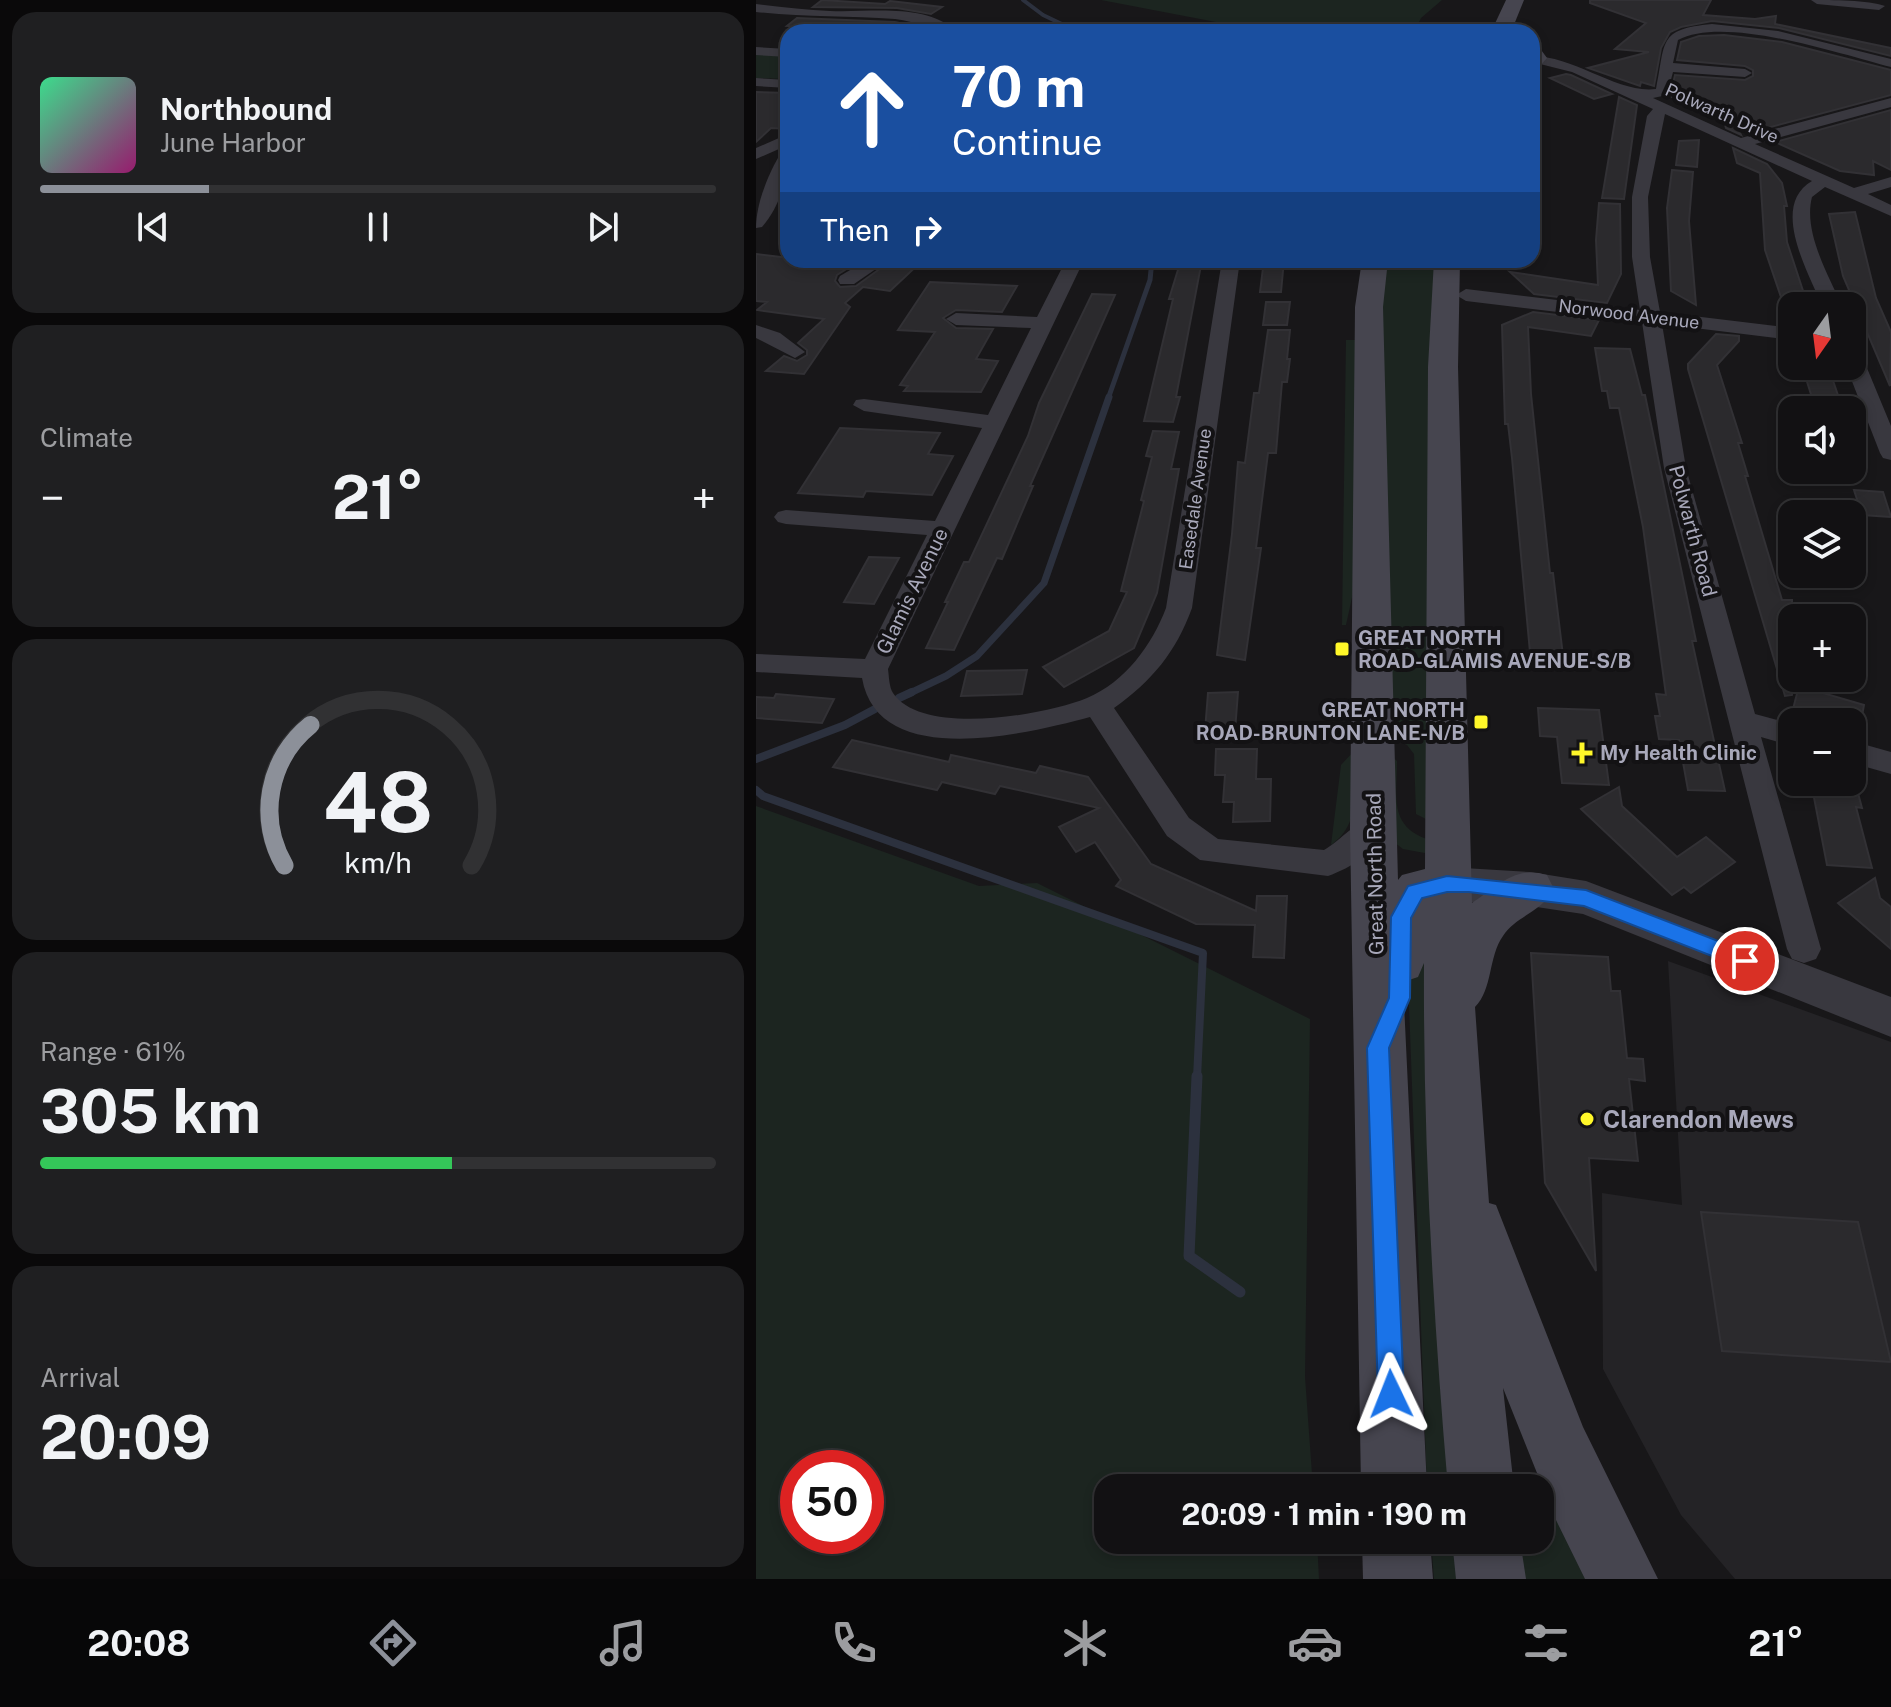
<!DOCTYPE html>
<html lang="en">
<head>
<meta charset="utf-8">
<style>
  body { margin:0; font-family:"Public Sans",sans-serif; background:#1f1f21; color:#f1f3f6; height:100vh; display:flex; flex-direction:column; font-size:30px; white-space:nowrap }
  * { box-sizing:border-box; margin:0 }
  p { font-size:26px; color:#9c9da0 }
  .icon { flex:none; width:44px; height:44px; fill:none; stroke:currentColor; stroke-width:2; stroke-linecap:round; stroke-linejoin:round }
  .map { position:relative; flex:1; overflow:hidden }
  .panel { display:flex; flex-direction:column; gap:12px; padding:12px; background:#0a090a; width:756px }
  .panel>* { flex:none }
  .top-card { position:absolute; left:24px; top:24px; width:760px; height:244px; border-radius:24px; box-shadow:0 4px 12px #0003,0 0 0 2px #313133; background:#1a4fa0; color:#fff; overflow:hidden }
  .needle { width:52px; rotate:194deg }
  .tools { position:absolute; left:1022px; top:292px; display:grid; gap:16px }
  .tools a { display:grid; place-items:center; width:88px; height:88px; border-radius:16px; background:#121113; box-shadow:0 4px 12px #0003,0 0 0 2px #313133; font-size:40px }
  .speed { position:absolute; left:24px; top:1450px; display:flex; gap:16px; font-size:40px; font-weight:700; text-align:center }
  .speed>* { display:grid; place-content:center; width:104px; height:104px; border-radius:50%; background:#121113; box-shadow:0 4px 12px #0003,0 0 0 2px #313133; line-height:1 }
  .speed .limit { border:12px solid #d22; background:#fff; color:#111 }
  .pin { position:absolute; display:grid; place-items:center; width:68px; height:68px; color:#fff; margin:-34px; border:4px solid #fff; border-radius:50%; box-shadow:0 2px 8px #0007 }
  .me { position:absolute; width:88px; margin:-44px; rotate:358deg; stroke-linejoin:round; filter:drop-shadow(0 0 6px #0008) }
  .turn { display:flex; align-items:center; gap:28px; height:168px; padding:0 40px; font-size:36px }
  .turn .icon { width:104px; height:104px; stroke-width:2.5 }
  .turn b { display:block; font-size:56px; line-height:68px }
  .then { display:flex; align-items:center; height:76px; padding:0 40px; background:#0003; gap:16px; font-size:30px }
  .big { font-size:60px; font-weight:700; line-height:1.1 }
  .panel .widget { flex:1; display:flex; flex-direction:column; justify-content:center; gap:12px; min-width:0; padding:0 28px; border-radius:24px; background:#1f1f21 }
  .panel .dial { align-items:center; gap:0 }
  .dial svg { height:208px; overflow:visible; fill:none; stroke:#313133; stroke-width:7; stroke-linecap:round; text-anchor:middle }
  .dial text { fill:#f1f3f6; stroke:none }
  .song { display:flex; align-items:center; gap:24px }
  .cover { width:96px; height:96px; border-radius:12px; background:linear-gradient(135deg,hsl(150 70% 55%),hsl(320 70% 35%)) }
  .played { height:8px; border-radius:4px; background:linear-gradient(90deg,#8c9099 25%,#313133 25%) }
  .keys { display:flex; justify-content:space-around; direction:ltr }
  .heat { display:flex; justify-content:space-between; align-items:center; font-size:44px; direction:ltr }
  .charge { height:12px; border-radius:6px; background:linear-gradient(90deg,#34c759 61%,#313133 0) }
  .trip { position:absolute; left:338px; top:1474px; width:460px; height:80px; border-radius:24px; background:#121113; box-shadow:0 4px 12px #0003,0 0 0 2px #313133; font-weight:700; line-height:80px; text-align:center }
  .menu { display:flex; height:128px; justify-content:space-around; align-items:center; background:#070708; color:#9c9da0 }
  .menu .icon { width:56px; height:56px }
  .menu .on { color:#8c9099 }
  .menu b { font-size:36px; color:#f1f3f6 }
  main { display:flex; flex:1; min-height:0 }
  .map>svg:first-child { display:block }
  .built { fill:#242326 }
  .green { fill:#1c2520; fill-rule:evenodd }
  .lines { fill:none; stroke-linecap:round; stroke-linejoin:round }
  .stream-far4 { stroke:#2c313e; stroke-width:4 }
  .stream-far3 { stroke:#2c313e; stroke-width:5 }
  .stream-far2 { stroke:#2c313e; stroke-width:7 }
  .stream-far1 { stroke:#2c313e; stroke-width:8 }
  .stream { stroke:#2c313e; stroke-width:11 }
  .building { fill:#2b2a2d; stroke:#323135; stroke-width:2 }
  .minor { fill:#39383f; fill-rule:evenodd }
  .tertiary { fill:#39383f; fill-rule:evenodd }
  .secondary { fill:#46454f; fill-rule:evenodd }
  .route { fill:#1a73e8; stroke:#114b97; stroke-width:2 }
  .poi-dot { fill:#fff729; stroke:#131214; stroke-width:3 }
  .labels { text-anchor:middle; dominant-baseline:central; stroke-width:8; stroke-linejoin:round; paint-order:stroke }
  .far-street-label { font-size:18px; fill:#a8a8ba; stroke:#131214 }
  .street-label { font-size:20px; fill:#a8a8ba; stroke:#131214 }
  .poi-label { font-size:20px; font-weight:bold; fill:#a8a8ba; stroke:#131214; text-anchor:start }
  .near-poi-label { font-size:24px; font-weight:bold; fill:#a8a8ba; stroke:#131214; text-anchor:start }
</style>
</head>
<body>
<main>
<section class="panel">
<div class="widget">
<div class="song"><i class="cover"></i><div><b>Northbound</b><p>June Harbor</p></div></div>
<div class="played"></div>
<div class="keys"><svg class="icon" aria-label="previous" viewBox="0 0 24 24"><path d="M18 5L8 12l10 7zM5 5v14"/></svg><svg class="icon" aria-label="pause" viewBox="0 0 24 24"><path d="M8 5v14M16 5v14"/></svg><svg class="icon" aria-label="next" viewBox="0 0 24 24"><path d="M6 5l10 7-10 7zM19 5v14"/></svg></div>
</div>
<div class="widget"><p>Climate</p>
<div class="heat"><a>−</a><b class="big">21°</b><a>+</a></div>
</div>
<div class="widget dial"><svg viewBox="0 0 100 80">
<path d="M14 69A42 42 0 1 1 86 69"/>
<path d="M14 69A42 42 0 0 1 24 15" stroke="#8c9099"/>
<text x="50" y="56" font-size="32" font-weight="700">48</text>
<text x="50" y="72" font-size="11">km/h</text>
</svg></div>
<div class="widget"><p>Range · 61%</p><b class="big">305 km</b><div class="charge"></div></div>
<div class="widget"><p>Arrival</p><b class="big">20:09</b></div>
</section>
<div class="map">
<svg width="1135" height="1579" viewBox="0 0 1135 1579">
  <rect width="100%" height="100%" fill="#181719"/>
  <!-- built -->
  <path class="built" d="M912,961L1135,1042V1579H979L925,1515L847,1369L846,1193L926,1205Z"/>
  <!-- green -->
  <g class="green">
    <path d="M345,0H686L665,18L658,32H512Z"/>
    <path d="M0,52L32,54V79L0,78Z"/>
    <path d="M630,260H683L674,821L660,814L658,754L651,745L630,736L621,325Z"/>
    <path d="M590,340H599L600,579L590,625H586Z"/>
    <path d="M598,751C597,786 607,823 575,845L585,765Z"/>
    <path d="M631,752L641,761C641,797 632,827 674,840V854L647,849L638,842Z"/>
    <path d="M0,806L223,886L281,883L554,1019L549,1377L557,1488H352V1540H561L563,1579H0ZM42,1468H110V1536H42Z"/>
    <path d="M676,896L701,1488H671L650,924Z"/>
    <path d="M784,1490L835,1579H765L762,1540H784Z"/>
    <path d="M675,1540H706L710,1579H678Z"/>
  </g>
  <g class="lines">
    <!-- stream-far4 -->
    <path class="stream-far4" d="M267,0L287,15L310,26L309,30"/>
    <!-- stream-far3 -->
    <path class="stream-far3" d="M352,399L394,280L396,260"/>
    <!-- stream-far2 -->
    <path class="stream-far2" d="M152,694L190,676L221,656L288,583L353,397"/>
    <!-- stream-far1 -->
    <g class="stream-far1">
      <path d="M143,698L156,692"/>
      <path d="M0,759L89,725L119,709"/>
      <path d="M0,790L7,796L447,953L441,1078"/>
    </g>
    <!-- stream -->
    <path class="stream" d="M441,1076L433,1256L484,1292"/>
  </g>
  <!-- building -->
  <g class="building">
    <path d="M66,0L129,4L134,1L186,7L175,14L141,8L57,7Z"/>
    <path d="M834,0H955L947,15L999,19L1020,16L1019,24L1135,48V56L1023,28L956,21L925,27L914,32L905,48L898,86L885,82L884,86L832,68L893,52L859,49L890,23L834,3Z"/>
    <path d="M41,18L139,22L157,26L147,32L31,26Z"/>
    <path d="M968,35L1026,42L1135,70V95L996,132L980,125L985,135L970,128L968,121L914,96L919,75L989,80L997,76V70L989,66L921,60L925,42L943,36Z"/>
    <path d="M810,74L815,75L856,94L838,99L794,78Z"/>
    <path d="M0,92L32,93V129L15,128L0,142Z"/>
    <path d="M863,97L881,105L868,199L846,198Z"/>
    <path d="M1135,110V170L1117,161L1118,175L1084,171L1019,142Z"/>
    <path d="M943,140L941,167L920,165L923,141Z"/>
    <path d="M977,148L1011,164L1026,183L1031,206H1028L1031,242L1052,306H1028L1009,250L1004,173L981,163Z"/>
    <path d="M916,170L937,172L933,221L940,305L915,291L911,208Z"/>
    <path d="M843,203L864,204L865,274L851,303L778,294L754,272L842,285L840,240Z"/>
    <path d="M1099,212L1120,298L1135,332L1134,386L1087,276L1073,214Z"/>
    <path d="M0,254L75,263L78,260H105L81,275L79,281L84,287L100,286L136,260H167L134,291L107,287L89,303L94,307L48,374L10,371L28,356L41,361L51,355V350L42,343L68,319L1,310L11,302L0,301Z"/>
    <path d="M425,260H446L420,397H424L417,422L388,421L417,299H413Z"/>
    <path d="M508,260H528L525,292H504Z"/>
    <path d="M174,282L261,286L246,312L200,310L187,318L200,328L237,329L220,359L242,361L225,392L148,391L152,386L144,385L179,332L142,330Z"/>
    <path d="M336,294L359,295L274,486H277L246,559L241,558L198,650L170,648L192,602H189L208,562H213L272,436L283,403Z"/>
    <path d="M510,302H534L531,325H507Z"/>
    <path d="M777,312L843,320L835,336L772,327L775,394L794,573H797L808,664L775,663L756,458L752,424H749L746,325Z"/>
    <path d="M512,330H534L531,359H534L531,382H526L520,453H512L500,548H505L489,660L461,655L476,534L482,462L489,463L498,393H503Z"/>
    <path d="M960,334L983,336V341L961,365L986,443H982L992,476H989L1026,600H1036V695L1029,696L932,369V364Z"/>
    <path d="M839,348L874,349L886,395H889L940,641H936L969,791L932,790L923,740L903,739L899,716H904L900,694L910,695L887,527L863,408H854L851,391H846Z"/>
    <path d="M1046,366H1072L1087,410H1060Z"/>
    <path d="M84,428L184,433L172,454L197,456L176,495L110,491L107,497L42,493Z"/>
    <path d="M397,431L423,432L415,469H423L401,593L378,648L308,687L287,667L353,631L371,592L365,591L388,501L385,500L396,457L390,456Z"/>
    <path d="M1098,490L1127,492L1135,517L1106,515Z"/>
    <path d="M113,557L143,558L118,604L88,602Z"/>
    <path d="M271,670L266,694L205,696L211,671Z"/>
    <path d="M1043,686L1108,705L1104,727L1096,725V722H1085L1037,709Z"/>
    <path d="M482,692L479,731H449L452,693Z"/>
    <path d="M20,694L78,699L66,723L0,718V697L18,698Z"/>
    <path d="M782,708L843,710L853,785L806,783L801,737L784,736Z"/>
    <path d="M96,740L193,762L195,755L280,773L284,766L332,777L395,864L500,911L501,896H531L528,958L497,957L499,925L440,924L360,886L365,880L339,842L320,852L303,827L343,808L244,786L239,794L186,782L181,790L77,767Z"/>
    <path d="M460,749H501L500,779H515L514,821L477,822L478,802H467L469,775H459Z"/>
    <path d="M1055,782H1099L1106,808L1100,807L1116,868L1071,865Z"/>
    <path d="M863,787L866,806L921,857L950,837L979,862L935,893L928,887L916,895L825,809Z"/>
    <path d="M1119,878L1124,898L1135,907V949L1082,903Z"/>
    <path d="M775,953L852,957L855,991H864L871,1058L887,1059L889,1081L873,1079L882,1161L833,1158L840,1271L789,1183Z"/>
    <path d="M945,1212L1102,1222L1135,1362L966,1351Z"/>
  </g>
  <g class="lines">
    <!-- minor -->
    <g class="minor">
      <path d="M1055,0C1076,0 1112,0 1129,6L1123,10L1061,4Z"/>
      <path d="M0,4C25,7 50,10 74,11C114,13 169,2 201,32C179,32 161,21 139,19C93,16 47,17 0,12Z"/>
      <path d="M262,23L299,32H221L228,28Z"/>
      <path d="M956,24L1022,31L1135,59V67C1084,54 969,15 922,40L917,63L989,69L996,73L989,77L917,72L911,95L897,98L985,138L1135,98V107L999,144L1098,188L1135,177V187L1112,194L1135,205V216L1069,187L1056,197C1047,232 1072,274 1086,306H1066C1053,273 1013,206 1056,181L909,114L892,197L894,257L904,312L1036,328V340L906,324L930,468L999,714L1036,724V746L1005,737L1065,949L1060,959L1048,963L1036,959L1031,949L908,468L886,322L710,301L700,295L710,289L884,310L876,257V197L891,116L897,109L816,72L776,62V56C819,56 862,94 900,89C910,42 901,29 956,24Z"/>
      <path d="M0,47L32,49V57L0,55Z"/>
      <path d="M0,78L32,80V88L0,86Z"/>
      <path d="M32,134V145L0,159V148Z"/>
      <path d="M32,149C32,177 25,205 6,227L0,228C0,203 13,172 26,151Z"/>
      <path d="M111,260H133L98,284H84L82,280L84,276Z"/>
      <path d="M310,260H328L132,669C133,676 133,687 137,693C166,737 290,715 331,698C369,682 396,645 410,608L466,260H484L436,608C420,652 396,681 358,708L433,818L462,839L568,850C588,839 604,813 628,820L632,829C621,851 595,868 572,876L444,860L411,836L334,717C274,733 122,772 106,678L0,672V654L109,659L171,535L30,524L22,522L18,517L22,512L30,510L179,521L226,428L108,411L97,405L100,400L108,399L232,415L275,328L200,325L190,319L200,313L281,317Z"/>
      <path d="M0,325L24,333L49,352L39,358L0,338Z"/>
      <path d="M1096,350L1106,356L1135,426V460L1127,458L1124,453L1090,366H1096Z"/>
      <path d="M1096,741L1135,752V774L1096,763Z"/>
    </g>
    <!-- tertiary -->
    <path class="tertiary" d="M691,867L774,872L830,881L1135,997V1037L827,914L774,906L691,901L677,896L671,884L677,872Z"/>
    <!-- secondary -->
    <g class="secondary">
      <path d="M750,0H768L755,32H735Z"/>
      <path d="M776,45L783,47L791,58L783,67L776,69Z"/>
      <path d="M606,260H632L627,307L642,880L646,875L669,869L672,367L678,260H704L702,367L716,903C741,886 760,865 791,875L798,889C786,912 760,916 747,936C732,957 737,989 719,1007L733,1203L740,1205L827,1427L902,1579H829L799,1518L747,1388L758,1488H692C677,1314 667,1138 668,963L662,977L647,982L671,1488H605L594,829L599,307Z"/>
      <path d="M606,1540H674L677,1579H607Z"/>
      <path d="M696,1540H764L770,1579H700Z"/>
    </g>
  </g>
  <!-- route -->
  <path class="route" d="M691,876L830,890L996,954L999,961L996,967L989,969L828,906L713,892H691L666,898L655,918L654,998L633,1048L648,1394L644,1403L635,1407L625,1403L622,1394L611,1048L633,998L635,917L652,886Z"/>
  <!-- markers -->
  <g class="poi-dot">
    <rect x="578" y="641" width="16" height="16" rx="4"/>
    <rect x="717" y="714" width="16" height="16" rx="4"/>
    <path d="M822 741h8v8h8v8h-8v8h-8v-8h-8v-8h8z"/>
    <circle cx="831" cy="1119" r="8"/>
  </g>
  <g class="labels">
    <!-- far-street labels -->
    <g class="far-street-label">
      <text transform="translate(966 113) rotate(24)">Polwarth Drive</text>
      <text transform="translate(873 314) rotate(7)">Norwood Avenue</text>
      <text transform="translate(439 499) rotate(-82)">Easedale Avenue</text>
    </g>
    <!-- street labels -->
    <g class="street-label">
      <text transform="translate(937 531) rotate(75)">Polwarth Road</text>
      <text transform="translate(156 591) rotate(-64)">Glamis Avenue</text>
      <text transform="translate(619 874) rotate(-91)">Great North Road</text>
    </g>
    <!-- poi labels -->
    <g class="poi-label">
      <text x="602" y="638">GREAT NORTH<tspan x="602" dy="23">ROAD-GLAMIS AVENUE-S/B</tspan></text>
      <text x="709" y="710" text-anchor="end">GREAT NORTH<tspan x="709" dy="23">ROAD-BRUNTON LANE-N/B</tspan></text>
      <text x="844" y="753">My Health Clinic</text>
    </g>
    <!-- near-poi labels -->
    <g class="near-poi-label">
      <text x="847" y="1119">Clarendon Mews</text>
    </g>
  </g>
</svg>
<div class="tools">
<a><svg class="needle" viewBox="-14 -14 28 28"><path d="M0-13l5 13h-10z" fill="#e53935"/><path d="M0 13l5-13h-10z" fill="#9c9da0"/></svg></a>
<a><svg class="icon" aria-label="sound" viewBox="0 0 24 24"><path d="M4 9h4l5-4v14l-5-4H4zM17 9q2 3 0 6"/></svg></a>
<a><svg class="icon" aria-label="layers" viewBox="0 0 24 24"><path d="M12 4l9 5-9 5-9-5zM3 14l9 5 9-5"/></svg></a>
<a>+</a>
<a>−</a>
</div>
<div class="speed"><div class="limit">50</div></div>
<div class="pin" style="left:989px;top:961px;background:#d93025"><svg class="icon" aria-label="arrive" viewBox="0 0 24 24"><path d="M6 21V4h12l-3 4 3 4H6"/></svg></div>
<svg class="me" style="left:635px;top:1394px" viewBox="-20 -20 40 40"><path d="M0-17L14 15 0 8-14 15z" fill="#1a73e8" stroke="#fff" stroke-width="4"/></svg>
<div class="trip">20:09 · 1 min · 190 m</div>
<div class="top-card">
<div class="turn"><svg class="icon" aria-label="ahead" viewBox="0 0 24 24"><path d="M12 20V5M6 11l6-6 6 6"/></svg><div><b>70 m</b>Continue</div></div>
<div class="then">Then<svg class="icon" aria-label="right" viewBox="0 0 24 24"><path d="M7 20v-9h11M14 6l5 5-5 5"/></svg></div>
</div>
</div>
</main>
<nav class="menu">
<b>20:08</b>
<svg class="icon on" aria-label="directions" viewBox="0 0 24 24"><path d="M12 3l9 9-9 9-9-9zM9 14v-3h6M13 9l2 2-2 2"/></svg>
<svg class="icon" aria-label="music" viewBox="0 0 24 24"><path d="M9 18V5l10-2v13"/><circle cx="6" cy="18" r="3"/><circle cx="16" cy="16" r="3"/></svg>
<svg class="icon" aria-label="phone" viewBox="0 0 24 24"><path d="M5 4h4l2 5-3 2q2 4 5 5l2-3 5 2v4C11 20 4 13 5 4z"/></svg>
<svg class="icon" aria-label="climate" viewBox="0 0 24 24"><path d="M12 3v18M4 7l16 10M4 17L20 7"/></svg>
<svg class="icon" aria-label="car" viewBox="0 0 24 24"><path d="M5 17H2v-5l4-1 3-4h7l3 4 3 1v5h-3M9 17h6M6 11h13"/><circle cx="7" cy="17" r="2"/><circle cx="17" cy="17" r="2"/></svg>
<svg class="icon" aria-label="filters" viewBox="0 0 24 24"><path d="M4 7h16M4 17h16"/><circle cx="9" cy="7" r="2"/><circle cx="15" cy="17" r="2"/></svg>
<b>21°</b>
</nav>
</body>
</html>
